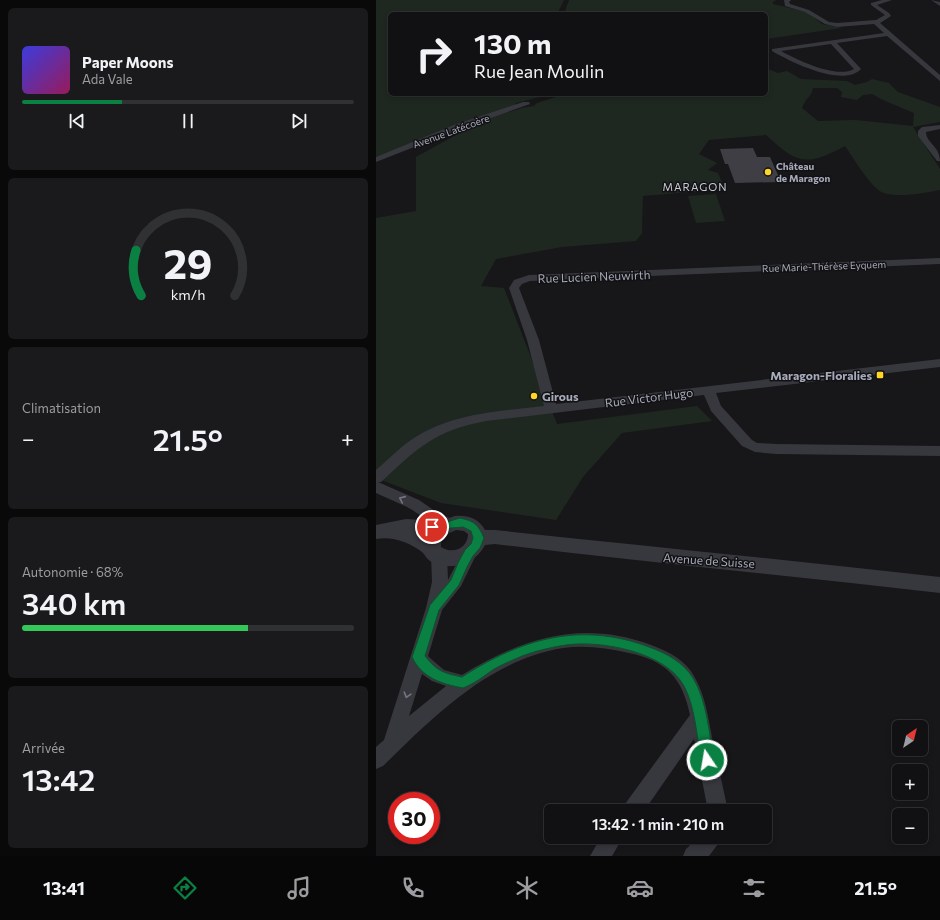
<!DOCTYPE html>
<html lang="fr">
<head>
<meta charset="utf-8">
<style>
  body { margin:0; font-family:Commissioner,sans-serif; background:#1a1a1c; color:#f1f3f6; height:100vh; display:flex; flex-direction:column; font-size:15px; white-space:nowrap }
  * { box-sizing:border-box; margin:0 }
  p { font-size:13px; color:#9c9da0 }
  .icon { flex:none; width:22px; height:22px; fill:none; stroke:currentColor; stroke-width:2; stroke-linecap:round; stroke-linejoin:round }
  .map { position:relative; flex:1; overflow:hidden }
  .drawer { display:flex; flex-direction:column; gap:8px; padding:8px; background:#09090a; width:376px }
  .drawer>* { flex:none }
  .banner { position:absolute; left:12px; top:12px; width:380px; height:84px; border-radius:6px; box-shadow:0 2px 6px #0003,0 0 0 1px #303133; background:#111113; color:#f1f3f6; overflow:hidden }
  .needle { width:26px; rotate:35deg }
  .fabs { position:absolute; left:516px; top:720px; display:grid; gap:8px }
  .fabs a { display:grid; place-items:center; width:36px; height:36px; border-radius:6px; background:#111113; box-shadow:0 2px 6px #0003,0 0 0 1px #303133; font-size:20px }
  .speed { position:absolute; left:12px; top:792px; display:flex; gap:8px; font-size:20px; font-weight:700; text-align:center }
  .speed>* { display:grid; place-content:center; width:52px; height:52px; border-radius:50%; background:#111113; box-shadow:0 2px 6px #0003,0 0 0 1px #303133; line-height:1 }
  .speed .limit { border:6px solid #d22; background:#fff; color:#111 }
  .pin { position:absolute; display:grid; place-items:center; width:34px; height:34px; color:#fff; margin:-17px; border:2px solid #fff; border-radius:50%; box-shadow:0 1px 4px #0007 }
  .me { position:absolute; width:44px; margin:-22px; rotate:348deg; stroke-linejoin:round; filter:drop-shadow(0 0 3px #0008) }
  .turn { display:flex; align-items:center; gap:14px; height:84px; padding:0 20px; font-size:18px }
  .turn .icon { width:52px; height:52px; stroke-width:2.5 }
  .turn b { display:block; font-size:28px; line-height:34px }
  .big { font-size:30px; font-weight:600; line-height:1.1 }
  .drawer .widget { flex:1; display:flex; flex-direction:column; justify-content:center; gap:6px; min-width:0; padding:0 14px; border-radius:6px; background:#1a1a1c }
  .drawer .dial { align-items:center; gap:0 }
  .dial svg { height:104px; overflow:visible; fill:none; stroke:#303133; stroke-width:7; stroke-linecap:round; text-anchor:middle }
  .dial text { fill:#f1f3f6; stroke:none }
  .song { display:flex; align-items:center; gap:12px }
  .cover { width:48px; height:48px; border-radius:6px; background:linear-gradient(135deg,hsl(240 70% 55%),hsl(330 70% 35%)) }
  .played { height:4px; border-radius:2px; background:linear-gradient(90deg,#0b8043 30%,#303133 30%) }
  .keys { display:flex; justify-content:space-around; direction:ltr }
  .heat { display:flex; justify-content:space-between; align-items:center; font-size:22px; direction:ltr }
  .charge { height:6px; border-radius:3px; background:linear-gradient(90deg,#34c759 68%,#303133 0) }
  .trip { position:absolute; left:168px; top:804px; width:228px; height:40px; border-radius:6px; background:#111113; box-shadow:0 2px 6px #0003,0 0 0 1px #303133; font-weight:600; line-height:40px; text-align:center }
  .tabs { display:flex; height:64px; justify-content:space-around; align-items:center; background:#070708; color:#9c9da0 }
  .tabs .icon { width:28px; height:28px }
  .tabs .active { color:#0b8043 }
  .tabs b { font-size:18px; color:#f1f3f6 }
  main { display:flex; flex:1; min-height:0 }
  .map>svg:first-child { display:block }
  .green { fill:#1e2820; fill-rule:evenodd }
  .building { fill:#3e3e44 }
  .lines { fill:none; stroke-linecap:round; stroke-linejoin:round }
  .minor { fill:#37373e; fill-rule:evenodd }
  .tertiary { fill:#37373e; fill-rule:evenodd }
  .oneway { stroke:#757682 }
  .route { fill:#0b8043; stroke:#07532c }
  .poi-dot { fill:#ffd528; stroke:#121214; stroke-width:1.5 }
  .labels { text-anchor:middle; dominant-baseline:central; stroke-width:3; stroke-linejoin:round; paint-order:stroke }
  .far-street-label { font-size:10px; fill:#a7aaba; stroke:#121214 }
  .far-poi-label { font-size:10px; font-weight:bold; fill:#a7aaba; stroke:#121214; text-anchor:start }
  .far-neighbourhood-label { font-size:11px; letter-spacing:1px; fill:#c9cad6; stroke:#121214 }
  .street-label { font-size:12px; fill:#a7aaba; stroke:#121214 }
  .poi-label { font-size:12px; font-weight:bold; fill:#a7aaba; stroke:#121214; text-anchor:end }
</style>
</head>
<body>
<main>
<section class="drawer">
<div class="widget">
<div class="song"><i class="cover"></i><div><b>Paper Moons</b><p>Ada Vale</p></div></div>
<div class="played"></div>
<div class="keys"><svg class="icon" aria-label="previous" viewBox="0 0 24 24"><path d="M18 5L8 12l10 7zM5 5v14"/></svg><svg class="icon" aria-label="pause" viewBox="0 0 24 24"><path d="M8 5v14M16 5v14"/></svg><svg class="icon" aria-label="next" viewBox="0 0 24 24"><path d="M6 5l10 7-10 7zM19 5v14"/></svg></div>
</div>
<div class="widget dial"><svg viewBox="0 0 100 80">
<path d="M14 69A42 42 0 1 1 86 69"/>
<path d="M14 69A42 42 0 0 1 10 34" stroke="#0b8043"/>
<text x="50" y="56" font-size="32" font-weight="700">29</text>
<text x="50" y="72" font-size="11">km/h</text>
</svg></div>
<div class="widget"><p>Climatisation</p>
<div class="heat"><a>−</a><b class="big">21.5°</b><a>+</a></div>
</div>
<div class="widget"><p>Autonomie · 68%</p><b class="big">340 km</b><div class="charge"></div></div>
<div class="widget"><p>Arrivée</p><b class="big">13:42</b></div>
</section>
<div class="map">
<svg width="564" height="856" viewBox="0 0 564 856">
  <rect width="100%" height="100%" fill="#171719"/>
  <!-- green -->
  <g class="green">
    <path d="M0,0H188L181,14H14V94H176L140,103L139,105L0,157Z"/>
    <path d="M193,0H400L397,2V4L431,12L446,24L466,28L390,39V14H188Z"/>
    <path d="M390,68L402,73L411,71L425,79L471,81L479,85L491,82L496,79L513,83L522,92L564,107V122L537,127L564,169V190C547,193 526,198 508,193C496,190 477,157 469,146C430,167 421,164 390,135L333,140L323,154L341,163L332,170L342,173L349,189L267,196L266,233L260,241L186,247L120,259L105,286L128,288L181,424L321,406L336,421L246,433L207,477L180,520L65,503L0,478V218L40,211V157L109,119L146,108L158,106L161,103L189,94H390ZM437,88H461L466,92L465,97L481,100L487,95L496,94L507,100L538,113L537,126L480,120L442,121L426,108C429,99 436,96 437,88Z"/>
    <path d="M340,194L349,221L320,223L312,196Z"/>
  </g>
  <!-- building -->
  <path class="building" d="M377,148L381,157H394L405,182L359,183L352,164H349L344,149Z"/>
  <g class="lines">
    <!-- minor -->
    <g class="minor">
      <path d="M408,0H415L413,2L414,4L433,10L453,22L461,23L500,20L509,15L495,5V3L506,0H516L501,5L513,13L515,16L504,23L564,75V81L511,36L461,43L485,69C467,88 415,62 396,51V49L508,33L498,24L461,27L449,24L429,12L409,6ZM455,44L478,69C461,79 421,60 405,51Z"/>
      <path d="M555,0L564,2V6Z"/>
      <path d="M147,102H153L154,104L84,129L0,162V157L78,125Z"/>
      <path d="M564,125V129L550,132C550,143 564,146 564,161H561L542,136V131L546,127Z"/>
      <path d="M564,258V264L154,281L146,284L143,288L163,340L180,404L564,359V367L340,393L345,406L376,440L381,443L400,444L564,446V456L400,454L379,452L366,446L335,411L328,395L110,421C58,431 43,447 5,482H2L43,500L62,513L78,520L80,524L78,528C62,533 45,514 31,507C21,502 10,498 0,493V470C14,458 27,444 43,435C80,413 126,411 168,406L151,340L133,288L138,280L153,275Z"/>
      <path d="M93,547L98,549L101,553L85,586L66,610L52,656L54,658L68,670L86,675C146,638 206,619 275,645C292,651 309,660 318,676C329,695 332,716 336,737C341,762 347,786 352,811H332L318,739L268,811H246L249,804L314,715C306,678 291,661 253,653C231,648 209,645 187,648C113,660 57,717 7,766L0,769V747L8,740L50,608L56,582L55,556L58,552L63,550L68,552L71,556L72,580L88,549ZM46,674L56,681L70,686L33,716Z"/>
      <path d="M225,837H247L236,856H214Z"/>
      <path d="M323,837H345L342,844L333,856H307L310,849Z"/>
    </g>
    <!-- tertiary -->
    <path class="tertiary" d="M79,516C92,515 103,519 109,530H119C267,546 416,560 564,577V593C416,576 267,562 119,544L109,545C99,565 74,572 54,561C50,558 49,555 46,552C33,542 16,536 0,539V525L30,519L64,521ZM80,530L88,531L92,534C92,548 77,555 65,547C64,537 71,534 80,530Z"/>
  </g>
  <!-- one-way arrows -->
  <defs><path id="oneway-chevron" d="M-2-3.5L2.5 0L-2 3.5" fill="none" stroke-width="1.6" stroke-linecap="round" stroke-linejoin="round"/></defs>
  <g class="oneway">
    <use href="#oneway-chevron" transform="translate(26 499) rotate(-156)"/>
    <use href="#oneway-chevron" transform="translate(31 695) rotate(107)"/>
  </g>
  <!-- route -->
  <path class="route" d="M84,518C98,521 102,524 108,538L104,548L97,556L91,567L83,585L63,610L49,656C61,671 67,673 86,677C145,639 204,621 273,647C290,653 307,662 317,678C331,701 333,733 338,760L336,764L331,766L327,764L325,760C321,737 319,706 308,686C290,652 225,640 190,645C176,647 159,651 146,656C137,660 127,664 118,669C108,676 98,684 87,688C66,684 46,678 36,657L54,605L75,580L82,563L89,550L95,544L97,538L95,531L87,527L75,528L65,532L52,530L50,527L52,524H64Z"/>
  <!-- markers -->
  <g class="poi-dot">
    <circle cx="392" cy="172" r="4"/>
    <rect x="500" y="371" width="8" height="8" rx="2"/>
    <circle cx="158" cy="396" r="4"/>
  </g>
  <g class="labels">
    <!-- far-street labels -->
    <g class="far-street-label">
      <text transform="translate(75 131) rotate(-20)">Avenue Latécoère</text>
      <text transform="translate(448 266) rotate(-2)">Rue Marie-Thérèse Eyquem</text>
    </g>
    <!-- far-poi labels -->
    <g class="far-poi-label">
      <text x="400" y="166">Château<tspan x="400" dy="12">de Maragon</tspan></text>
    </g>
    <!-- far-neighbourhood labels -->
    <g class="far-neighbourhood-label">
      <text x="319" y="186">MARAGON</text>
    </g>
    <!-- street labels -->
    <g class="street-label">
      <text transform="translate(218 276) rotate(-2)">Rue Lucien Neuwirth</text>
      <text transform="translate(273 397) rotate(-7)">Rue Victor Hugo</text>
      <text transform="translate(333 560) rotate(4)">Avenue de Suisse</text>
    </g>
    <!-- poi labels -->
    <g class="poi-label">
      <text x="496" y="375">Maragon-Floralies</text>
      <text x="166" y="396" text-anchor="start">Girous</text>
    </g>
  </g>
</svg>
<div class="fabs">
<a><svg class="needle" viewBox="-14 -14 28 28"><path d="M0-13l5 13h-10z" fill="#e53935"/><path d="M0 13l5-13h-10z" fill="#9c9da0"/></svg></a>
<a>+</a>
<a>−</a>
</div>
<div class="speed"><div class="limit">30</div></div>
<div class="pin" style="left:56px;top:527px;background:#d93025"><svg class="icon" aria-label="arrive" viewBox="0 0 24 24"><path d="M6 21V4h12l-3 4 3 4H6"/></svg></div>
<svg class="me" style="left:331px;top:760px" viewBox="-20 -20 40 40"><circle r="17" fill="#0b8043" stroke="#fff" stroke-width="3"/><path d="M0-11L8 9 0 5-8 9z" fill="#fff"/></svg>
<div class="trip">13:42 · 1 min · 210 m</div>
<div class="banner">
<div class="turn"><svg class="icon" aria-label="right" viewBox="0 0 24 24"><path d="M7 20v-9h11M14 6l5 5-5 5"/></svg><div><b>130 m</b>Rue Jean Moulin</div></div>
</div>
</div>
</main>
<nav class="tabs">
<b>13:41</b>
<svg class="icon active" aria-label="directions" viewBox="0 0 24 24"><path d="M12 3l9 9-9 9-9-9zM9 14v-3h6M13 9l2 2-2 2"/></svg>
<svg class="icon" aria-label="music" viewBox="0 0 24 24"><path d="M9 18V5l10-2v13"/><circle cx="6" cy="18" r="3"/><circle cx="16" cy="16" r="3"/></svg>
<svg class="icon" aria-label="phone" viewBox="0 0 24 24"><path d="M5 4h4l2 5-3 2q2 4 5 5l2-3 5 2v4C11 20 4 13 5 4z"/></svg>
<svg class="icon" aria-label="climate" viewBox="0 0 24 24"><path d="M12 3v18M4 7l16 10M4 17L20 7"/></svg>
<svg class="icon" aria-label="car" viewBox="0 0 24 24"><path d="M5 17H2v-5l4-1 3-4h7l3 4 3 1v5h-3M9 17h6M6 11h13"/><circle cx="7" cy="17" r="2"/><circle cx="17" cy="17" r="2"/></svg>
<svg class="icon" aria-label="filters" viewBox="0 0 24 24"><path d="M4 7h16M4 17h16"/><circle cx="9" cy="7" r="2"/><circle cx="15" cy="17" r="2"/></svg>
<b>21.5°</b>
</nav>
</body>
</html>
